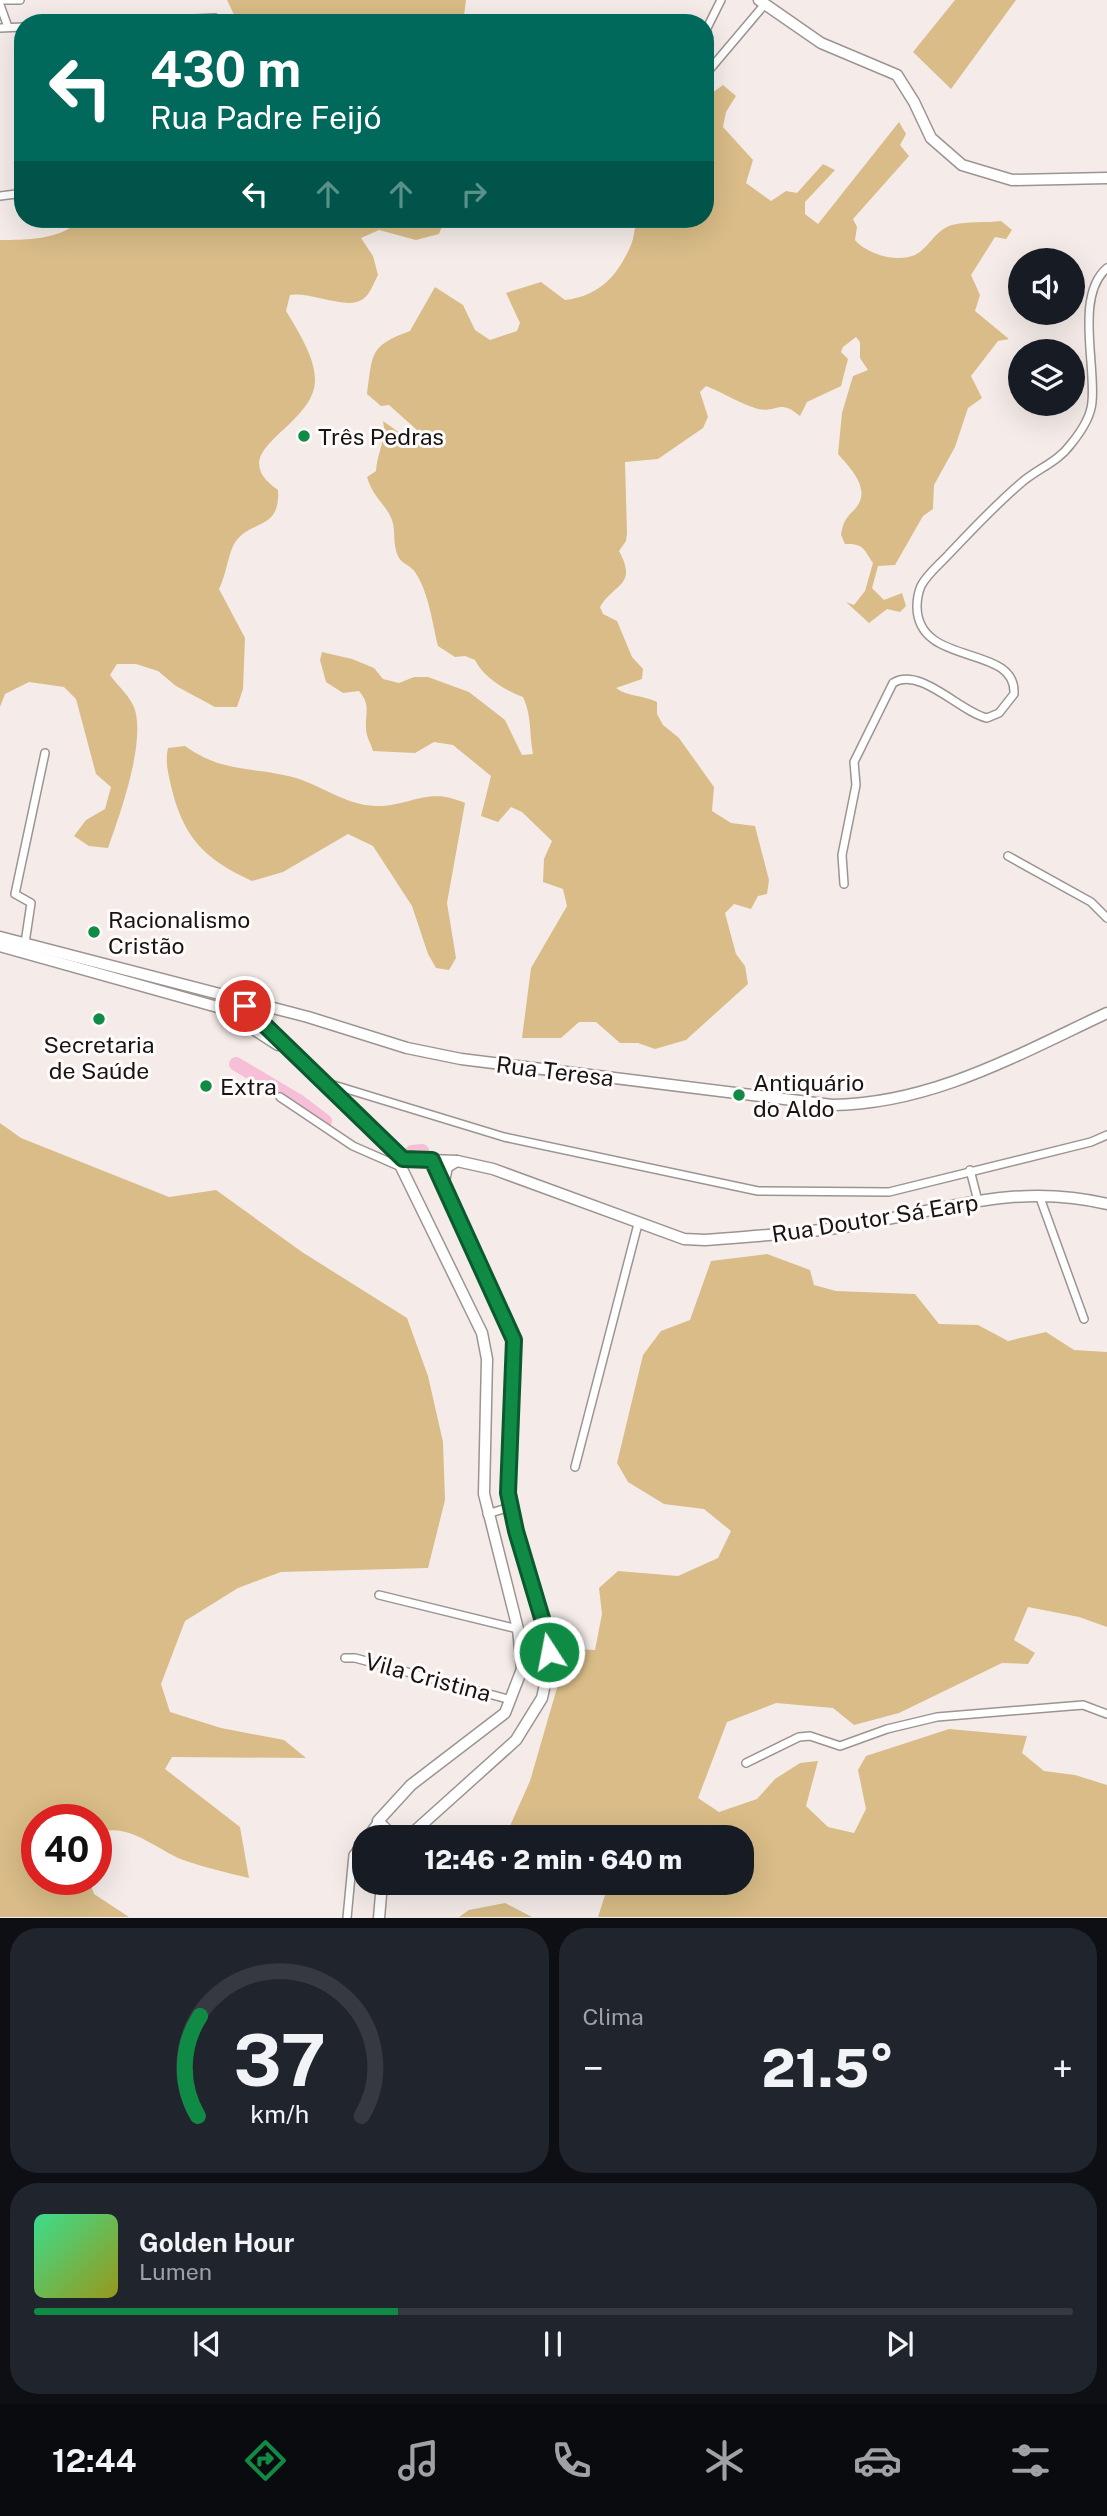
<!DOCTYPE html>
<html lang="pt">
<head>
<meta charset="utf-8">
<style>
  body { margin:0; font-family:"Public Sans",sans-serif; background:#20242c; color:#f1f3f6; height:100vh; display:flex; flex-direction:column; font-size:26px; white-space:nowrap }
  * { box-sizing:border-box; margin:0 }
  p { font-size:23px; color:#9ea1a6 }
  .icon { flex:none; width:38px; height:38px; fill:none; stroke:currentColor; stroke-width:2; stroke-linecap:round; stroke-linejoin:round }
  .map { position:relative; height:1918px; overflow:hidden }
  .panel { display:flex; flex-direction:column; gap:10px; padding:10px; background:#0d0f14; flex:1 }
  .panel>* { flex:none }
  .banner { position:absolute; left:14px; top:14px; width:700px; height:214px; border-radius:28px; box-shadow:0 7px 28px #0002; background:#00695c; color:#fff; overflow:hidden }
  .controls { position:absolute; left:1008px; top:248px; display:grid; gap:14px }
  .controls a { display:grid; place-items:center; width:77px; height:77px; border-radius:50%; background:#171b24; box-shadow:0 7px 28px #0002; font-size:35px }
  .speed { position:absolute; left:21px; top:1804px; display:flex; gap:14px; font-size:35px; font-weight:700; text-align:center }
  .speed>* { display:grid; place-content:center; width:91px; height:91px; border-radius:50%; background:#171b24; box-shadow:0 7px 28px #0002; line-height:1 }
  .speed .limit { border:10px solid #d22; background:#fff; color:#111 }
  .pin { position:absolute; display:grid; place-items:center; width:60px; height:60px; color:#fff; margin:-30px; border:4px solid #fff; border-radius:50%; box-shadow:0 2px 7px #0007 }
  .me { position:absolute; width:77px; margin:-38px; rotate:349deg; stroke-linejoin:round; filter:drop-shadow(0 0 5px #0008) }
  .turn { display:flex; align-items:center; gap:24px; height:147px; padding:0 21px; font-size:32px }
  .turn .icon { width:91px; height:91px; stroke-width:2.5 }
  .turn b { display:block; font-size:49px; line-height:60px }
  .lanes { display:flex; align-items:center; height:66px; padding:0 21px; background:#0003; justify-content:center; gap:35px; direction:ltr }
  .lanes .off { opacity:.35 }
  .big { font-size:52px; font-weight:800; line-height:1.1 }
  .panel .widget { flex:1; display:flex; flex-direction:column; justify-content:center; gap:10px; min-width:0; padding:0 24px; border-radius:28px; background:#20242c }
  .panel .dial { align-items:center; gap:0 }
  .dial svg { height:182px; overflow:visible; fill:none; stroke:#363941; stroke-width:7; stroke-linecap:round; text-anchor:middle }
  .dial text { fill:#f1f3f6; stroke:none }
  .song { display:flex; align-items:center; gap:21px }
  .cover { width:84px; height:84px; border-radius:10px; background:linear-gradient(135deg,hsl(150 70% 55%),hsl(60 70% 35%)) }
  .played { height:7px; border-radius:4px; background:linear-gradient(90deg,#108b46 35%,#363941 35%) }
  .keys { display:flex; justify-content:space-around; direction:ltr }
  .heat { display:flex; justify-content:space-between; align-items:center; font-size:38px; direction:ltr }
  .panel .tiles { flex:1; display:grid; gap:10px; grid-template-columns:1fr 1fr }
  .widget:last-child { grid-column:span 2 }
  .trip { position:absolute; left:352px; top:1825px; width:402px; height:70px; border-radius:28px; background:#171b24; box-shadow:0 7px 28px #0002; font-weight:800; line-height:70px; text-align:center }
  .menu { display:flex; height:112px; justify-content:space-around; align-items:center; background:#090b0e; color:#9ea1a6 }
  .menu .icon { width:49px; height:49px }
  .menu .on { color:#108b46 }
  .menu b { font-size:32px; color:#f1f3f6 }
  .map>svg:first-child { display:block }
  .green { fill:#d9bc87 }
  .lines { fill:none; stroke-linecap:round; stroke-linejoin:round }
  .river { stroke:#f7bed7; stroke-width:14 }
  .street-casing { stroke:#9c9491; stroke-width:10 }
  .secondary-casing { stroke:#9c9491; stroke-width:13 }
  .street { stroke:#fff; stroke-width:7 }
  .secondary { stroke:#fff; stroke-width:10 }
  .route-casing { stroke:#0a5a2e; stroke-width:18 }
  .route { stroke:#108b46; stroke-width:12 }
  .poi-dot { fill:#108b46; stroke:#fefbfa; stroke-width:2.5 }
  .labels { text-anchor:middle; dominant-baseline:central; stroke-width:6; stroke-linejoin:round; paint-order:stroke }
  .poi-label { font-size:23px; fill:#171413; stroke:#fefbfa; text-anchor:start }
  .street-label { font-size:23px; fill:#171413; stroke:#fefbfa }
</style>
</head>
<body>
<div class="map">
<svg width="1107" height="1918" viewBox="0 0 1107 1918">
  <rect width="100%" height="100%" fill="#f5ece9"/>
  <!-- green -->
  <g class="green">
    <path d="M227,0H466L463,23H238Z"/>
    <path d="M955,0H1016L951,89L913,52Z"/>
    <path d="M723,85L736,96L726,112L723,127L753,160L746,183L771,201L786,191L797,193L823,164L835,170L805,202V214L818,224L899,122L906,134L900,145L909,156L853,219L857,227L855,240C867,254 896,263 915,255C929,248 935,230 952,225C967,221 986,223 1001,221L1012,230L1006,239L995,237L971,275L980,295L975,311L1009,339L998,341L971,376L982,398L968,408L955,447L934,485L933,509L923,516L895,565L878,566L872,588L884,600L902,593L906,606L900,612L887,609L869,623L846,602L854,605L865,591L873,563C864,549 863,543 845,544L841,535C843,523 845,519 853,511C874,491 851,469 838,454L842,413L853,376L868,370L860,358V342L856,337L843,347L841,352L848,359L841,386L807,402L800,416C779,398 777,413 758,409C740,404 724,393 706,386L700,392L708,417L703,428L658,459L625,462L627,533L626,541L619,551C638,586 614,583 600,607L603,614L617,621L632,657L643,669L642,679L616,688C628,697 643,695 657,702V714L663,725L679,738L714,787L712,811L731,823L755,826L769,880L767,894L758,896L751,909L734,904L725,913L736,954L745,966L748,984L686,1040L655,1049L638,1043H620L596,1022H579L561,1038H522L531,968L567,906L563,889L543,882L544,859L552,841L522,812L511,807L498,822L481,816L491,776L453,745L434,742L415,753L373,751C371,744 366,736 366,729C365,712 371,705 359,691L343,693L326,682L320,660L322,652L352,659L374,668L383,679L399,683L414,677H428L469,692L505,720L522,755L533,754C529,733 532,716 523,697C505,690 484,678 475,660L465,656L455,657L438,646C432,622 429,593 415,572C411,566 403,564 399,558C392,545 396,532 392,520C386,504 373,498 367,477L376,471C377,453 387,438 383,421L400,433L417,430L389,405L381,406L367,394C373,353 369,346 410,331L435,287L463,305L475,330L490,340L517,331L520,323L506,293L541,282L565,300C599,296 617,277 631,245C635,236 633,228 639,219H705V89L712,93Z"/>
    <path d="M79,219H445L439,234L416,240L379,230L361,238L373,256L378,275C374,282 370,295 363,299C348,311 310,291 290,295L286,311C298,331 315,357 315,380C315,428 220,450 278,490C281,533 247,518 233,546C227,560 226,575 219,589L245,638L243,689L237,707H215L176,686L158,671L136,664H117L110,675C117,685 132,698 135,710C145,745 120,814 108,848L89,846L74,836L86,820L105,809L111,787L96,774L76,699L64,687L29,682L5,694L0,707V240C23,240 65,240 79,219Z"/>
    <path d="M185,746C224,774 254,766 296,778C324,787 346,805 376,806C412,806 427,786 465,803L447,903L456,958L449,970L436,968L428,954L412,906L373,846L348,834L283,872L252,881C204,859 183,837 171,786C168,772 165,762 168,748Z"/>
    <path d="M0,1123L21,1138L169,1197L216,1190L302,1252L407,1318L428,1376L443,1442L445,1500L428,1568L281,1572L238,1588L185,1621L161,1684L170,1712L221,1728L284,1740L306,1758L172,1757L165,1769L240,1827L249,1878C228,1873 207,1868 186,1861C159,1852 127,1819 96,1834V1820H37V1880H89L94,1894L129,1917H0Z"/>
    <path d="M767,1254L810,1270L814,1285L836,1291L915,1294L939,1324L978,1325L1008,1341L1046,1332L1074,1350L1107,1352V1627L1079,1617L1028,1607L1014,1640L1035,1653L1028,1664L1002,1663L899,1713L854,1725L833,1708L776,1703L727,1722L698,1798L719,1812L757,1799L775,1779L800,1763L818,1761L806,1806L828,1827L854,1833L866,1809L858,1770L866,1756L949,1729L1027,1736L1022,1753L1044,1771L1075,1775L1107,1785V1917H598L606,1892L598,1883H742V1838L505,1837L530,1781L559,1681L575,1649L595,1650L602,1614L599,1588L618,1571L678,1576L718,1558L731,1531L704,1509L664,1504L628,1482L617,1463L643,1355L661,1331L690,1320L711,1261Z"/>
    <path d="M505,1903L532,1917H459L469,1910Z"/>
  </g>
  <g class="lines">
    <!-- river -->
    <g class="river">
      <path d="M236,1064L300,1102L325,1121"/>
      <path d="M412,1152L422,1151"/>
    </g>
    <defs>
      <g id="street">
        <path d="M0,0H20"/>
        <path d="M0,5L8,27"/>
        <path d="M110,23L215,18"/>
        <path d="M0,28L23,27"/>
        <path d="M705,32L721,0"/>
        <path d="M705,75L765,4"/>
        <path d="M0,196L16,194L23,185"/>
        <path d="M1008,856L1091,902L1107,918"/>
        <path d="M844,884L842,855L856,785L854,762L893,683C920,666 960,712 987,718L999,713L1014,694C1017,643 918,668 917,607C917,600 918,593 921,586C927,574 940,564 949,554C972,530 995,505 1021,483C1037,469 1058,462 1071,444C1080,433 1091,416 1092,402C1096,365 1075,295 1107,268"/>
        <path d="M25,943L31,903L15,894L45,753"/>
        <path d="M327,1083L504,1137L758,1191L889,1192L1091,1142L1107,1135"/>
        <path d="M280,1097L353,1146L401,1167L402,1163"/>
        <path d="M970,1170L978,1201"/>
        <path d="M1039,1195L1084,1319"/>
        <path d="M575,1467L638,1224"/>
        <path d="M487,1514L510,1507"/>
        <path d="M379,1595L518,1629"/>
        <path d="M345,1658H355L511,1700"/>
        <path d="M746,1763L799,1737L810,1736L840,1746L887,1729L937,1717L1083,1705L1107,1714"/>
        <path d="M347,1918L353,1855L378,1821"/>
      </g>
      <g id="secondary">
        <path d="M759,0L821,43L897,75L914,102L931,138L962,165L1012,180L1107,178"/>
        <path d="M0,937L308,1017L407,1048L461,1059L832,1105C932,1104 1019,1054 1107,1013"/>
        <path d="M0,946L221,1008L278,1045"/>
        <path d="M239,1000L403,1159L457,1161L493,1169L684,1239L705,1240C751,1236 797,1234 843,1227C936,1213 1012,1181 1107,1204"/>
        <path d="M395,1838L378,1821L411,1785L505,1713L522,1669L518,1629L484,1494L487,1359L482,1333L401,1167"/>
        <path d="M407,1838L516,1740L542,1698L548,1670L547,1635L516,1531L508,1493L514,1340L443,1186L447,1167L457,1161"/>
        <path d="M379,1918L382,1883"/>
      </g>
    </defs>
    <!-- street casing -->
    <use href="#street" class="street-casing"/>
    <!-- secondary casing -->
    <use href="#secondary" class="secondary-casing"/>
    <!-- street -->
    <use href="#street" class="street"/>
    <!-- secondary -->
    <use href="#secondary" class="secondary"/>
  </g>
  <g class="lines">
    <defs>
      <path id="route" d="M245,1006L403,1159L432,1160L514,1340L508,1493L516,1531L547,1635L549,1652"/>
    </defs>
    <!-- route casing -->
    <use href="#route" class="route-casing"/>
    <!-- route -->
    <use href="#route" class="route"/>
  </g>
  <!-- markers -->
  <g class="poi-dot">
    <circle cx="304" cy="436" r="7"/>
    <circle cx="94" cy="932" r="7"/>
    <circle cx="99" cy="1019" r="7"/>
    <circle cx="206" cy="1086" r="7"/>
    <circle cx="739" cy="1095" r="7"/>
  </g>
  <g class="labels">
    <!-- poi labels -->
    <g class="poi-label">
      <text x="318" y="436">Três Pedras</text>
      <text x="108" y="919">Racionalismo<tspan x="108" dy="26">Cristão</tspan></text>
      <text x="99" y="1044" text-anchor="middle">Secretaria<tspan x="99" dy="26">de Saúde</tspan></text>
      <text x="753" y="1082">Antiquário<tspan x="753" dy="26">do Aldo</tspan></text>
      <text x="220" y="1086">Extra</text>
    </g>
    <!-- street labels -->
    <g class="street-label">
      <text transform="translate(555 1071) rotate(7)">Rua Teresa</text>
      <text transform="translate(875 1218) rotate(-9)">Rua Doutor Sá Earp</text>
      <text transform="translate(428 1677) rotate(15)">Vila Cristina</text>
    </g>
  </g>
</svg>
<div class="controls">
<a><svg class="icon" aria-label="sound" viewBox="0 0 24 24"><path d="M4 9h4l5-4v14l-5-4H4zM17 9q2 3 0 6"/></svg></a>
<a><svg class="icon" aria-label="layers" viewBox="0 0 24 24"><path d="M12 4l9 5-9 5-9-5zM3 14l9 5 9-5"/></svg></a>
</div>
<div class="speed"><div class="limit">40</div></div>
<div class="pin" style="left:245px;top:1006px;background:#d93025"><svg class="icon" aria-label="arrive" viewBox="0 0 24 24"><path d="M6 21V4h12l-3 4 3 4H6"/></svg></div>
<svg class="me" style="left:549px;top:1652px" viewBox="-20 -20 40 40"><circle r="17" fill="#108b46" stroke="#fff" stroke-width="3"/><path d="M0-11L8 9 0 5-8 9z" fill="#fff"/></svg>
<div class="trip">12:46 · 2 min · 640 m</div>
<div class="banner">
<div class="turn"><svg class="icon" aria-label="left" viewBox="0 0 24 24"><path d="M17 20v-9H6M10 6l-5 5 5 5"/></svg><div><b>430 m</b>Rua Padre Feijó</div></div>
<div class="lanes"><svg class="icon" aria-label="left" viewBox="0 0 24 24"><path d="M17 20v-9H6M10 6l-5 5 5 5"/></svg><svg class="icon off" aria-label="ahead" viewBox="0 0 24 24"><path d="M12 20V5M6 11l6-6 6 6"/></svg><svg class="icon off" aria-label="ahead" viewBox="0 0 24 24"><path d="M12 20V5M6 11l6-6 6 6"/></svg><svg class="icon off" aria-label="right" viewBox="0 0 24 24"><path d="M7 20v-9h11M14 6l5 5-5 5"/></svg></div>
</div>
</div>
<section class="panel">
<div class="tiles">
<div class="widget dial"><svg viewBox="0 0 100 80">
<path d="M14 69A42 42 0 1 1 86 69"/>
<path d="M14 69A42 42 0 0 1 15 25" stroke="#108b46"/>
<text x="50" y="56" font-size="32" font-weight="700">37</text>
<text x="50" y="72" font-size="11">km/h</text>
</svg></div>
<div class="widget"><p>Clima</p>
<div class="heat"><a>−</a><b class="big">21.5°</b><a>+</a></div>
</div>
<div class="widget">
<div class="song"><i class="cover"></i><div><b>Golden Hour</b><p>Lumen</p></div></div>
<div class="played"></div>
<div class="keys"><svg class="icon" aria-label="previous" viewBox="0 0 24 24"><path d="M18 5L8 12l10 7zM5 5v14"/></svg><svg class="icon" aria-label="pause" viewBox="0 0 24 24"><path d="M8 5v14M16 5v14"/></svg><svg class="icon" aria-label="next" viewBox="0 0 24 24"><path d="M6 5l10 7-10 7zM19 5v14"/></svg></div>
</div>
</div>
</section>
<nav class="menu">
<b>12:44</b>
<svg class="icon on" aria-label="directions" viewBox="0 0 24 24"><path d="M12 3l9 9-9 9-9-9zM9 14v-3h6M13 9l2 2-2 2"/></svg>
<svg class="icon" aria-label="music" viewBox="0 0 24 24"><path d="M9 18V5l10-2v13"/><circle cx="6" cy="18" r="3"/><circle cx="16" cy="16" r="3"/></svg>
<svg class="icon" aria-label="phone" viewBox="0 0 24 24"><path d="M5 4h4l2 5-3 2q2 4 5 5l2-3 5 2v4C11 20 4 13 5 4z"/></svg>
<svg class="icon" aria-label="climate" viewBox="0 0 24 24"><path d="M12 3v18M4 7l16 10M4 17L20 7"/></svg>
<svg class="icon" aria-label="car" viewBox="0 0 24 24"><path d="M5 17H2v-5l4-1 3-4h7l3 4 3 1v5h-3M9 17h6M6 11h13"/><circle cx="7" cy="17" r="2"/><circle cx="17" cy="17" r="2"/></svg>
<svg class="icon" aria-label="filters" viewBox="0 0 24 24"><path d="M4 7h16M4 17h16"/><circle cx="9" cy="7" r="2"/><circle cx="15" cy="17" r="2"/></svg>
</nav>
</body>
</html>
